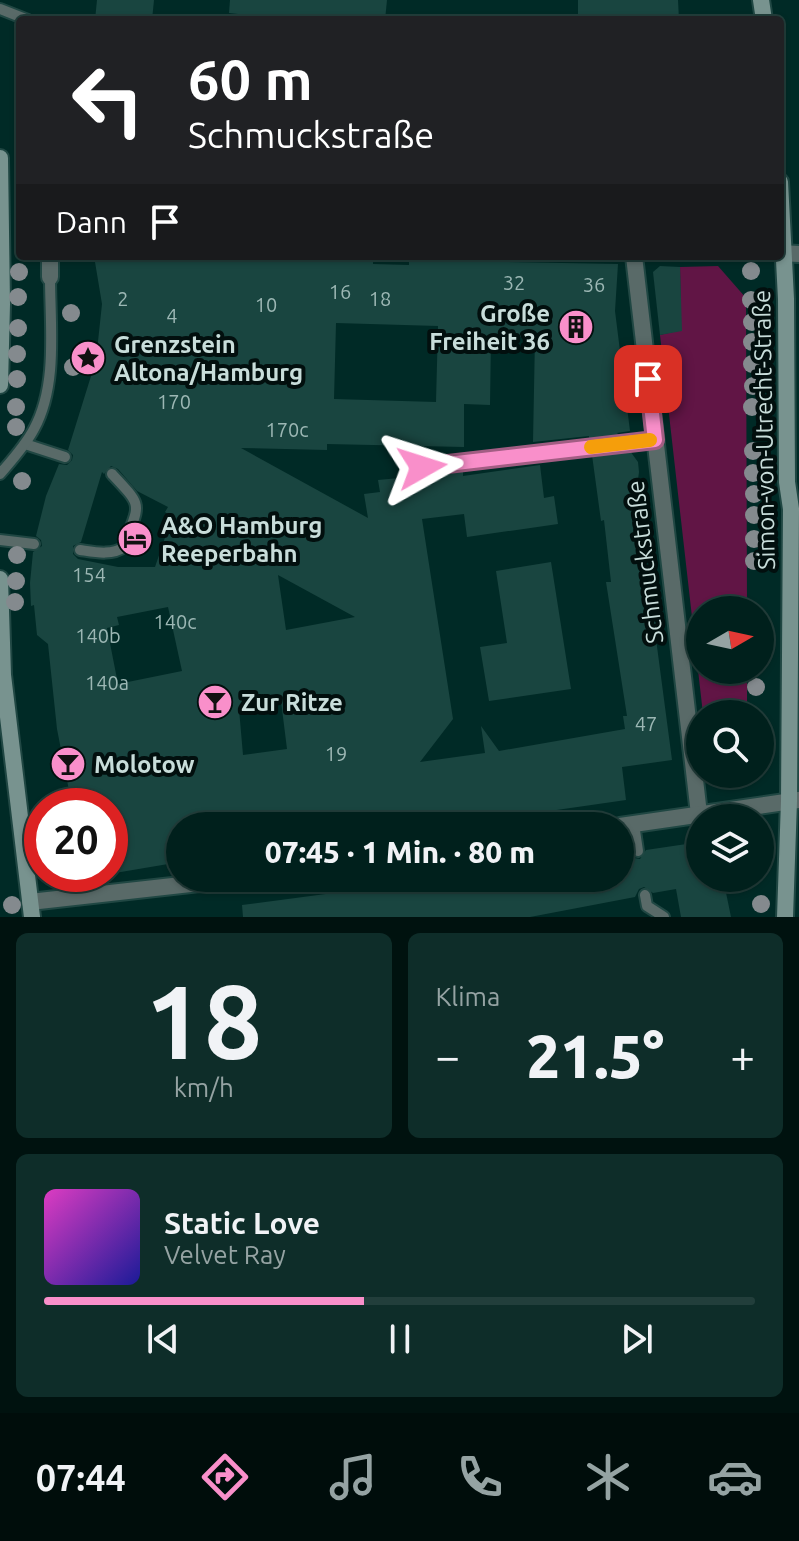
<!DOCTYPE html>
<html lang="de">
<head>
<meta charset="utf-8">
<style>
  body { margin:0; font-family:Ubuntu,sans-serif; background:#0e2d29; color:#f1f3f6; height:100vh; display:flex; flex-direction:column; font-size:30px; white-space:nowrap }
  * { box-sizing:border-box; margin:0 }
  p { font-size:26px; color:#95a3a3 }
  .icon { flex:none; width:44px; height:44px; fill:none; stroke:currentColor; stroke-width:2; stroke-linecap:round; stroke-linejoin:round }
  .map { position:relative; height:917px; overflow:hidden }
  .panel { display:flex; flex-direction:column; gap:16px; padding:16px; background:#00120f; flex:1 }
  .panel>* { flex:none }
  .banner { position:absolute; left:16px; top:16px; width:768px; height:244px; border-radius:8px; box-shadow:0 2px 6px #0004,0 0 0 2px #223e3b; background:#202124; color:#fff; overflow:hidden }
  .needle { width:52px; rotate:81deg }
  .tools { position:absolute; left:686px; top:596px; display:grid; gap:16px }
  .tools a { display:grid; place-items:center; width:88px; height:88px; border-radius:50%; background:#00201c; box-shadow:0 2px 6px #0004,0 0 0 2px #223e3b; font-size:40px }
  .speed { position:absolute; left:24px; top:788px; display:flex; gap:16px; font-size:40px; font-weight:700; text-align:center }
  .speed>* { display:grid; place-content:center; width:104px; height:104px; border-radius:50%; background:#00201c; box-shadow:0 2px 6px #0004,0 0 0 2px #223e3b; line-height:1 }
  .speed .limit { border:12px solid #d22; background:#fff; color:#111 }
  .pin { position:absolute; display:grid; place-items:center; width:68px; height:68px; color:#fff; margin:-34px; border-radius:16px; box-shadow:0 4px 12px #0006 }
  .me { position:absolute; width:88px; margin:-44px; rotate:84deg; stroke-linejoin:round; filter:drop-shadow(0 0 6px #0008) }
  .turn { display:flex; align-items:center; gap:28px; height:168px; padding:0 40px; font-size:36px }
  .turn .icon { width:104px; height:104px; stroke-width:2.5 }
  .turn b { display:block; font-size:56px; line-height:68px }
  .then { display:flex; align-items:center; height:76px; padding:0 40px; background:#0003; gap:16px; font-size:30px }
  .big { font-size:60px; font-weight:800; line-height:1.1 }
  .panel .tile { flex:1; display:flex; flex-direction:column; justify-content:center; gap:12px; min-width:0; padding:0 28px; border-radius:12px; background:#0e2d29 }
  .panel .dial { align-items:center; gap:0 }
  .dial b { font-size:104px; line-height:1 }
  .song { display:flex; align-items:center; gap:24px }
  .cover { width:96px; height:96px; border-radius:12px; background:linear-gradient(135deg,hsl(310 70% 55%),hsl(240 70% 35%)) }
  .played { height:8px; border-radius:4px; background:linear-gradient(90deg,#f98fca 45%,#223e3b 45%) }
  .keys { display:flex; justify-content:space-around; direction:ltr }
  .heat { display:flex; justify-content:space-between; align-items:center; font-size:44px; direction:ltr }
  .panel .tiles { flex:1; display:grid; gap:16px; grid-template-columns:1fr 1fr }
  .tile:last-child { grid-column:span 2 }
  .trip { position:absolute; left:166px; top:812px; width:468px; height:80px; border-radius:40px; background:#00201c; box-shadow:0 2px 6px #0004,0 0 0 2px #223e3b; font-weight:800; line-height:80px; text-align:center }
  .tab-bar { display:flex; height:128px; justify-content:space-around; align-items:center; background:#000d0b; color:#95a3a3 }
  .tab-bar .icon { width:56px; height:56px }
  .tab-bar .on { color:#f98fca }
  .tab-bar b { font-size:36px; color:#f1f3f6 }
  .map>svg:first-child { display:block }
  .green { fill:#611545 }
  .building { fill:#194540; fill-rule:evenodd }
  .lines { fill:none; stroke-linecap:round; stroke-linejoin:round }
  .service-casing { stroke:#204743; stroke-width:14 }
  .minor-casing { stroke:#204743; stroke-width:20 }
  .secondary-casing { stroke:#204743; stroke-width:20 }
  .service { stroke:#596a68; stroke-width:10 }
  .minor { stroke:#596a68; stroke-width:16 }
  .secondary { stroke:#78938f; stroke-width:16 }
  .tree { fill:#848a8e }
  .route-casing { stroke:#a25d83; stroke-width:20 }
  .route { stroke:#f98fca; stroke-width:14 }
  .slow { stroke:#f59e0b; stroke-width:14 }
  .labels { text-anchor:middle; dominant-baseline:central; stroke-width:8; stroke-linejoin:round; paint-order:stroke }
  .number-label { font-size:20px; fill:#9cb7b4 }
  .poi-label { font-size:24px; font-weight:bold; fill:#c8ddda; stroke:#020f0e; text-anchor:start }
  .street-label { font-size:24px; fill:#c8ddda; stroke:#020f0e }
</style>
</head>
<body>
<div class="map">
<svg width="799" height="917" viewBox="0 0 799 917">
  <rect width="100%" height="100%" fill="#002a26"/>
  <!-- green -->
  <path class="green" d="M718,266L746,298L747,610H700V670H747V714H703L660,335L681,330L680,267Z"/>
  <!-- building -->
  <g class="building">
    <path d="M97,0H154L152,20H95Z"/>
    <path d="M230,0H387L385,20H291L229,13Z"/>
    <path d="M578,0H678L679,20H578Z"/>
    <path d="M94,256L353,259H373V264L409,265V260L618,264L615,311L630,431L617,433L620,436L589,440V436L533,442L535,337L491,336L490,405L464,404V447L327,444V450L241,448L368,518L364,494L380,492L378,480L463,472V476L540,465L544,498L554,496L558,524L467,537L464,514L422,519L453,719L420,762L485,753L481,726L499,751L625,729L623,716H627L606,582H611L604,520L601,521L592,455L630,451L638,462L639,472L637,487L642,493L643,506L641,516L648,577L654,585L655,596L652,610L658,616L659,628L656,639L672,760L622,767L626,800L446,826H180V862L115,873L114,868L110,869V806H72L57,729L48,644L37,635L34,605L31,606L30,583L33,552L42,546L41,540L36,536L46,496L59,464L67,465L72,460L73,455L68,450L96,360L102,304ZM336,323L438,326L436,402L334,399ZM111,466L118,469L137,491L168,507L165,512L172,517L155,567H118L78,559L73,554V546L81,542L102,472L104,474ZM278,575L355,617L286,630ZM168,607L182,671L118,684L107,628L119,625L117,617ZM281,701L287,749L243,755L239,709Z"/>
    <path d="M660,266L680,267L682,331L660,335L653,272Z"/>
    <path d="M551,562L571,689L489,701L480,647L507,643L496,571Z"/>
    <path d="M700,842V878H723L731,917H681L676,889L653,893L644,887L639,889L635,897L530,917H243L242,905L446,878H620V854L630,852L634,858L640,859L646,850Z"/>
  </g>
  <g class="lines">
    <defs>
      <g id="service">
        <path d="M0,9L28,20"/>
        <path d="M25,444L65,457"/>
        <path d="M422,467L655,440"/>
        <path d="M0,474C12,460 25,446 34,429C58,385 50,326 50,277"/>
        <path d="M0,540L34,544"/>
        <path d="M80,550C94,552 112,556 124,547C139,502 145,509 112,474"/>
        <path d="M634,824L638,851"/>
        <path d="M645,895L647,906L664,917"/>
      </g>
      <g id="minor">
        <path d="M780,253L799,254"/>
        <path d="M634,256L699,814"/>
        <path d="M50,277V256"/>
        <path d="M620,826L799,800"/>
        <path d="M30,902L244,878"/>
      </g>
      <g id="secondary">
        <path d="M761,0L764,20"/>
        <path d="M0,158L2,304L0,385"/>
        <path d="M780,182L786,299L787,482L791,509L789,801L785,917"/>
        <path d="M0,579L3,675L32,917"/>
      </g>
    </defs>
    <!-- service casing -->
    <use href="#service" class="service-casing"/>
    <!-- minor casing -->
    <use href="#minor" class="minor-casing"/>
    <!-- secondary casing -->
    <use href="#secondary" class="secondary-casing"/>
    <!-- service -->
    <use href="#service" class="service"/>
    <!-- minor -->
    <use href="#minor" class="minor"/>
    <!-- secondary -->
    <use href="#secondary" class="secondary"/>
  </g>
  <!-- trees -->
  <g class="tree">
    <circle cx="751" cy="271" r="9"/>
    <circle cx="19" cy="272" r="9"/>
    <circle cx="18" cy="297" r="9"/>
    <circle cx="751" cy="300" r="9"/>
    <circle cx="71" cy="313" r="9"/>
    <circle cx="752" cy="322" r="9"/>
    <circle cx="18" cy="328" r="9"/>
    <circle cx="752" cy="342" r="9"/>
    <circle cx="17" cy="354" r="9"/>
    <circle cx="752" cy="364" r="9"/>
    <circle cx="73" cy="367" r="9"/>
    <circle cx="17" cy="379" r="9"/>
    <circle cx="753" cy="386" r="9"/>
    <circle cx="16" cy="407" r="9"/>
    <circle cx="752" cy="407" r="9"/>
    <circle cx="16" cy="427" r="9"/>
    <circle cx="753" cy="451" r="9"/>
    <circle cx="753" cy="473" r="9"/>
    <circle cx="22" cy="481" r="9"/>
    <circle cx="754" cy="494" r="9"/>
    <circle cx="754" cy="515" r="9"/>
    <circle cx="754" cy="539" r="9"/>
    <circle cx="17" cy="555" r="9"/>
    <circle cx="754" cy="561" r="9"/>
    <circle cx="16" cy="581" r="9"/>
    <circle cx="15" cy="602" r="9"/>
    <circle cx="756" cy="687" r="9"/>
    <circle cx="761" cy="904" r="9"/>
    <circle cx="12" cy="905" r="9"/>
  </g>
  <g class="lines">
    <defs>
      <path id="route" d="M422,467L655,440L648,379"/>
    </defs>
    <!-- route casing -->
    <use href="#route" class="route-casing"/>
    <!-- route -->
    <use href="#route" class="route"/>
    <!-- slow -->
    <path class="slow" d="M591,447L650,440"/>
  </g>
  <!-- icons -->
  <defs>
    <symbol id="building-disc" viewBox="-11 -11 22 22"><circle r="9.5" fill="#f98fca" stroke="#020f0e"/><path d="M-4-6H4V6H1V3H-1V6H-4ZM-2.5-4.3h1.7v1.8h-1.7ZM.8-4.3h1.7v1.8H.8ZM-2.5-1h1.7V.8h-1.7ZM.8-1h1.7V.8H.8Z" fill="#111"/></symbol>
    <symbol id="sight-disc" viewBox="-11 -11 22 22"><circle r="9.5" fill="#f98fca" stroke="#020f0e"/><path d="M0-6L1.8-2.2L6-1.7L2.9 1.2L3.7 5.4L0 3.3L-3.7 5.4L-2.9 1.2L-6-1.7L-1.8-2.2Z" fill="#111"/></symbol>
    <symbol id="hotel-disc" viewBox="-11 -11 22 22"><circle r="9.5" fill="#f98fca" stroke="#020f0e"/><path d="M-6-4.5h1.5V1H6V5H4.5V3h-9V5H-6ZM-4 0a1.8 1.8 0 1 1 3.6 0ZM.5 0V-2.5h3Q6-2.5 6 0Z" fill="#111"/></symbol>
    <symbol id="bar-disc" viewBox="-11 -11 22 22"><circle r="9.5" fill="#f98fca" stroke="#020f0e"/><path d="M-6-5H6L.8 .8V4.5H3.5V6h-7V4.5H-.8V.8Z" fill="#111"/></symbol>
  </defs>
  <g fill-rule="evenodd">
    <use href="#building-disc" x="556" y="307" width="40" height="40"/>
    <use href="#sight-disc" x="68" y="338" width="40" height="40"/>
    <use href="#hotel-disc" x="115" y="519" width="40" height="40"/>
    <use href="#bar-disc" x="195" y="682" width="40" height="40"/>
    <use href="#bar-disc" x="48" y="744" width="40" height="40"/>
  </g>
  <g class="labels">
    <!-- number labels -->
    <g class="number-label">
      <text x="514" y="282">32</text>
      <text x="594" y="284">36</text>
      <text x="340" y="291">16</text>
      <text x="123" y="298">2</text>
      <text x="380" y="298">18</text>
      <text x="266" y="304">10</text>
      <text x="172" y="315">4</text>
      <text x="174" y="401">170</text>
      <text x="287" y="429">170c</text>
      <text x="89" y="574">154</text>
      <text x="175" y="621">140c</text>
      <text x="98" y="635">140b</text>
      <text x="107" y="682">140a</text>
      <text x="646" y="723">47</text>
      <text x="336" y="753">19</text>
    </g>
    <!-- poi labels -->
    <g class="poi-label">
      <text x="550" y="313" text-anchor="end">Große<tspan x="550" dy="28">Freiheit 36</tspan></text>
      <text x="114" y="344">Grenzstein<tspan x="114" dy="28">Altona/Hamburg</tspan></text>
      <text x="161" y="525">A&amp;O Hamburg<tspan x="161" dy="28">Reeperbahn</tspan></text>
      <text x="241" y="702">Zur Ritze</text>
      <text x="94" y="764">Molotow</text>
    </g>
    <!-- street labels -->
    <g class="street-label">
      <text transform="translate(764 430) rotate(-91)">Simon-von-Utrecht-Straße</text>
      <text transform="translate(645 562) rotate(-97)">Schmuckstraße</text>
    </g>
  </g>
</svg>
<div class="tools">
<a><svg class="needle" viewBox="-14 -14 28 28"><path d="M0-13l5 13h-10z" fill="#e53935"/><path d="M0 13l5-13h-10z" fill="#95a3a3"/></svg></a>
<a><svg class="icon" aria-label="search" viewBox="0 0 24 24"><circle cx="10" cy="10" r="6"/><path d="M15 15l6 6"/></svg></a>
<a><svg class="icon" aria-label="layers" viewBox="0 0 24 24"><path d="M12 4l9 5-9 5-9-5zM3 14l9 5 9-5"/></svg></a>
</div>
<div class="speed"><div class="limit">20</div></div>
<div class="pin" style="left:648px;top:379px;background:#d93025"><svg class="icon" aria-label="arrive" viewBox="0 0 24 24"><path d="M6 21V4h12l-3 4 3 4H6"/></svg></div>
<svg class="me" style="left:422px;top:467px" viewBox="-20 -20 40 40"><path d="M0-17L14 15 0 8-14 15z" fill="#f98fca" stroke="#fff" stroke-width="4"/></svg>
<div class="trip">07:45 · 1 Min. · 80 m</div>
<div class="banner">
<div class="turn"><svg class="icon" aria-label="left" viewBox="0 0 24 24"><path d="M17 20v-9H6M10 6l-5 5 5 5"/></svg><div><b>60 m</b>Schmuckstraße</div></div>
<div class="then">Dann<svg class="icon" aria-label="arrive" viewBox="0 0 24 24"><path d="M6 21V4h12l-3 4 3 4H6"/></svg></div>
</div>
</div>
<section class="panel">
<div class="tiles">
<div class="tile dial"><b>18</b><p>km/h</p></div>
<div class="tile"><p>Klima</p>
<div class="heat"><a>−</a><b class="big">21.5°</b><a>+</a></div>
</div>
<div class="tile">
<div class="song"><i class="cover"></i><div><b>Static Love</b><p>Velvet Ray</p></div></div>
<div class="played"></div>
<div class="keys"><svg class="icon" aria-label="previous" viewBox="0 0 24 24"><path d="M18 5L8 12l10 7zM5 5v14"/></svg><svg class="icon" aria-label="pause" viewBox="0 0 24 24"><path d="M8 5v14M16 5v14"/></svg><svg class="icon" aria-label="next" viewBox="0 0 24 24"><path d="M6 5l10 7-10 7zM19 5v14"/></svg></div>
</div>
</div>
</section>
<nav class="tab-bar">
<b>07:44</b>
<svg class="icon on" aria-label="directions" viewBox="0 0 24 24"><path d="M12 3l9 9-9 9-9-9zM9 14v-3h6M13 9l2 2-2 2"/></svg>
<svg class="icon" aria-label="music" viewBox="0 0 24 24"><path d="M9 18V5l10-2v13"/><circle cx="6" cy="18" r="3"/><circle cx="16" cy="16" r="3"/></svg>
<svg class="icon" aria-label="phone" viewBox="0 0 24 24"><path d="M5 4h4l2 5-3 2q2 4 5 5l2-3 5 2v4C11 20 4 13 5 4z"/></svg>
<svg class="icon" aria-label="climate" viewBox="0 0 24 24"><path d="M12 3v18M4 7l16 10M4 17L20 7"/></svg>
<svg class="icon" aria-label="car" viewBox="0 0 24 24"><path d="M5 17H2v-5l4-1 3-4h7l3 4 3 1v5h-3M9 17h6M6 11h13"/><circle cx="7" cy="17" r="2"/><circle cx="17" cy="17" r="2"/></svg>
</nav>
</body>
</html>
